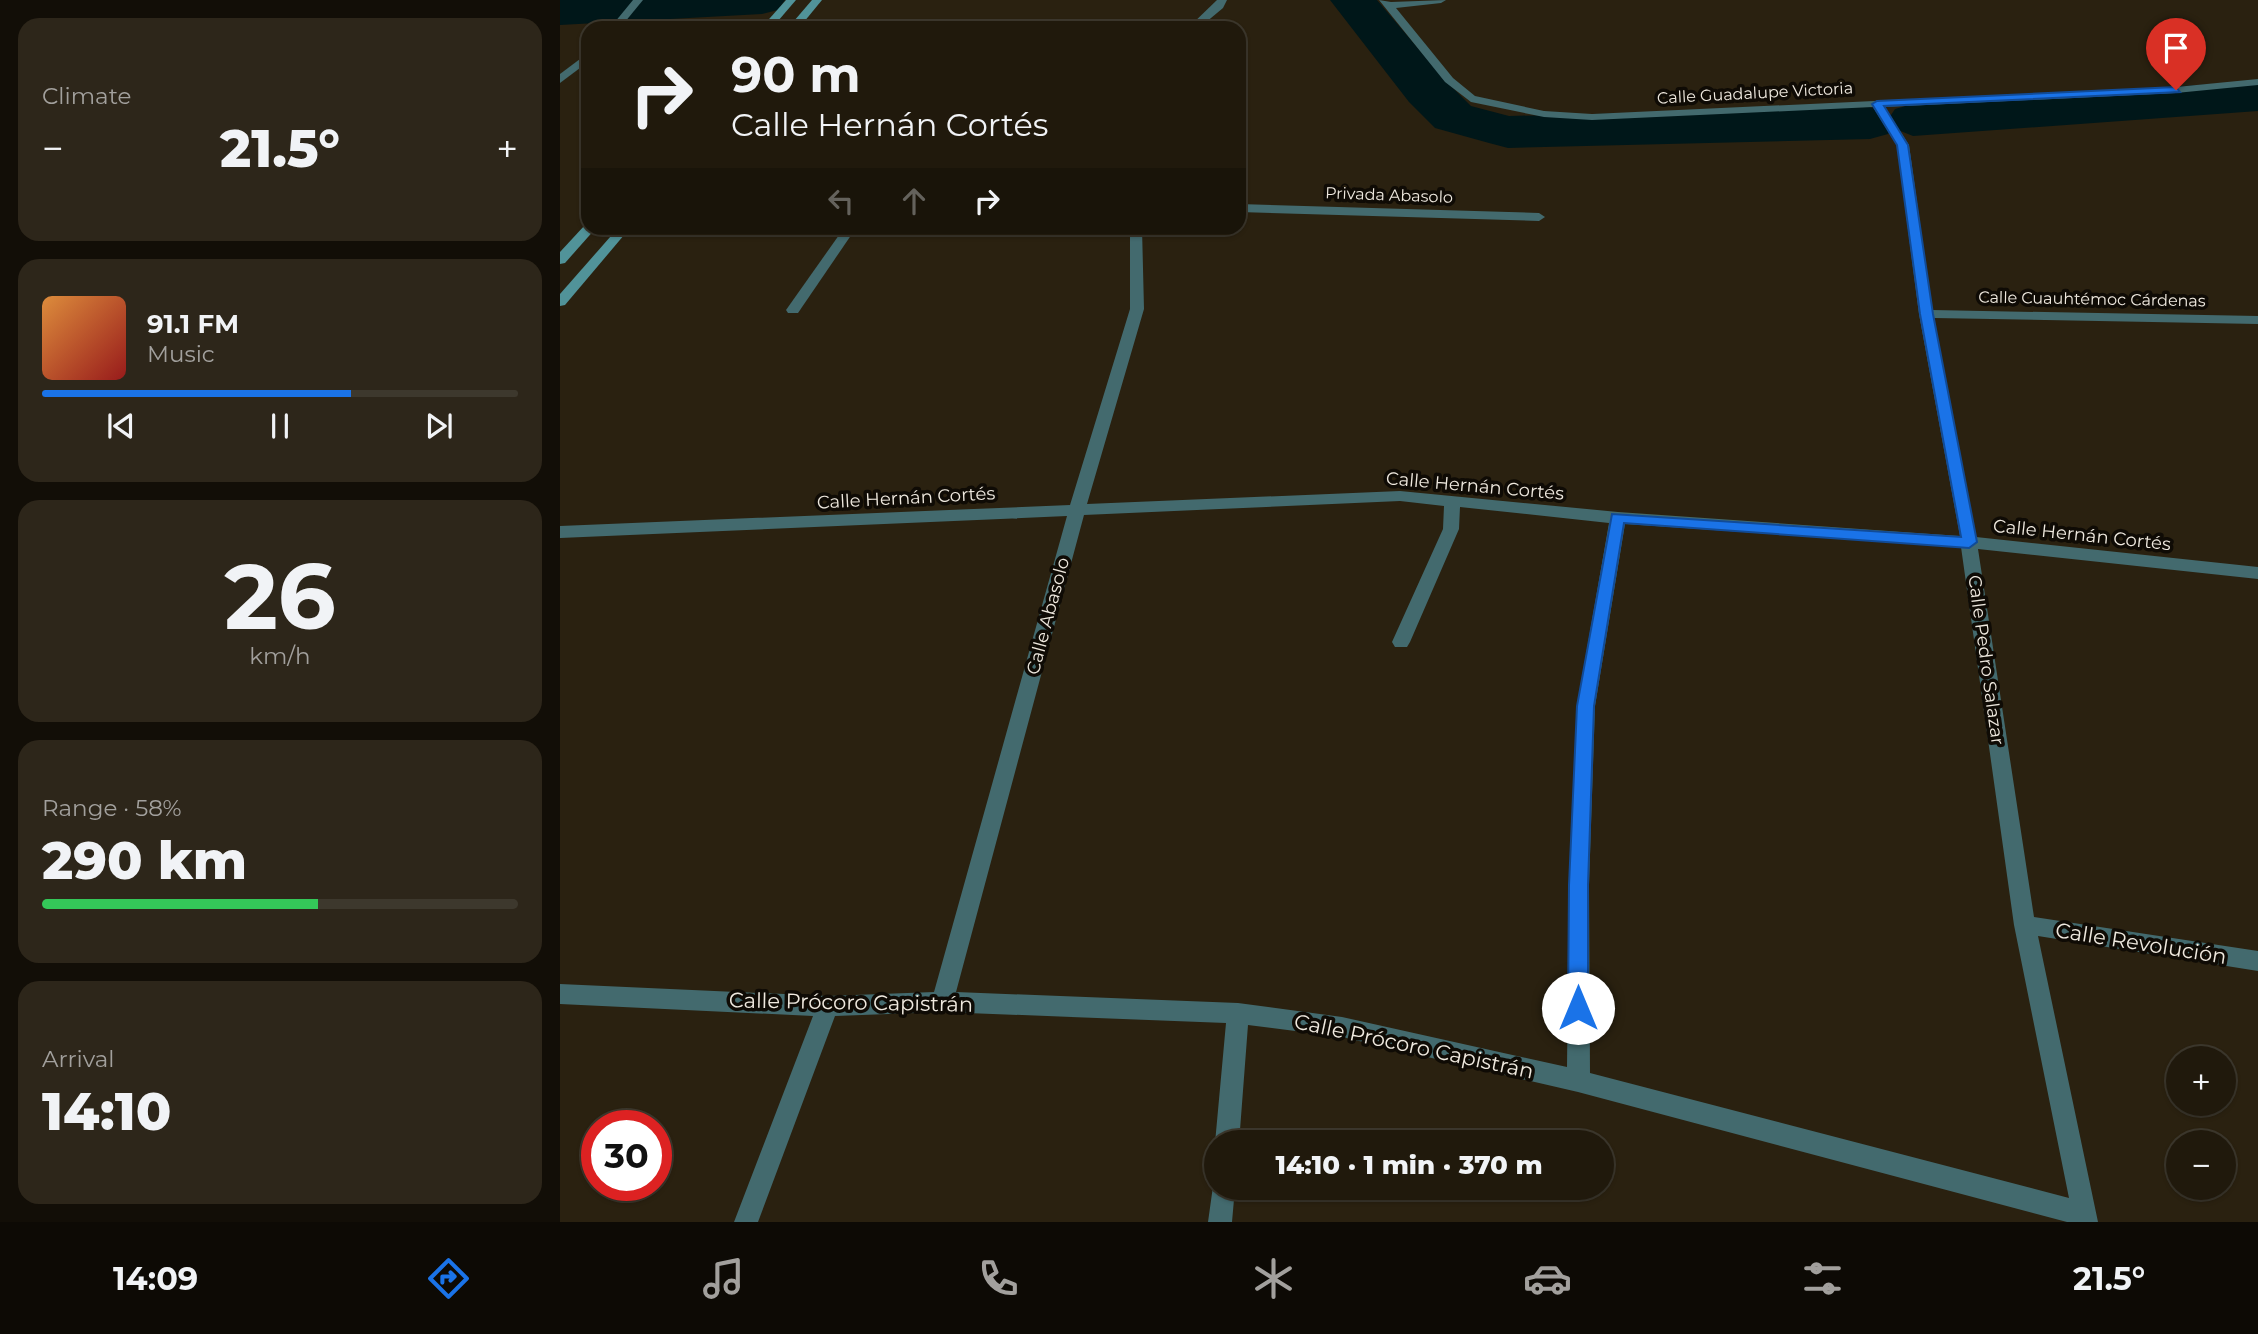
<!DOCTYPE html>
<html lang="en">
<head>
<meta charset="utf-8">
<style>
  body { margin:0; font-family:Montserrat,sans-serif; background:#2d261a; color:#f1f3f6; height:100vh; display:flex; flex-direction:column; font-size:26px; white-space:nowrap }
  * { box-sizing:border-box; margin:0 }
  p { font-size:23px; color:#a2a09d }
  .icon { flex:none; width:38px; height:38px; fill:none; stroke:currentColor; stroke-width:2; stroke-linecap:round; stroke-linejoin:round }
  .map { position:relative; flex:1; overflow:hidden }
  .drawer { display:flex; flex-direction:column; gap:18px; padding:18px; background:#120e07; width:560px }
  .drawer>* { flex:none }
  .banner { position:absolute; left:21px; top:21px; width:665px; height:214px; border-radius:21px; box-shadow:0 2px 5px #0004,0 0 0 2px #3d382d; background:#20190c; color:#f1f3f6; overflow:hidden }
  .buttons { position:absolute; left:1606px; top:1046px; display:grid; gap:14px }
  .buttons a { display:grid; place-items:center; width:70px; height:70px; border-radius:50%; background:#20190c; box-shadow:0 2px 5px #0004,0 0 0 2px #3d382d; font-size:35px }
  .speed { position:absolute; left:21px; top:1110px; display:flex; gap:14px; font-size:35px; font-weight:700; text-align:center }
  .speed>* { display:grid; place-content:center; width:91px; height:91px; border-radius:50%; background:#20190c; box-shadow:0 2px 5px #0004,0 0 0 2px #3d382d; line-height:1 }
  .speed .limit { border:10px solid #d22; background:#fff; color:#111 }
  .pin { position:absolute; display:grid; place-items:center; width:60px; height:60px; color:#fff; margin:-72px -30px; border-radius:50% 50% 50% 0; rotate:-45deg; box-shadow:0 0 7px #0007 }
  .pin .icon { rotate:45deg }
  .me { position:absolute; width:77px; margin:-38px; rotate:0deg; stroke-linejoin:round; filter:drop-shadow(0 0 5px #0008) }
  .turn { display:flex; align-items:center; gap:24px; height:147px; padding:0 35px; font-size:32px }
  .turn .icon { width:91px; height:91px; stroke-width:2.5 }
  .turn b { display:block; font-size:49px; line-height:60px }
  .lanes { display:flex; align-items:center; height:66px; padding:0 35px; background:#0003; justify-content:center; gap:35px; direction:ltr }
  .lanes .off { opacity:.35 }
  .big { font-size:52px; font-weight:800; line-height:1.1 }
  .drawer .card { flex:1; display:flex; flex-direction:column; justify-content:center; gap:10px; min-width:0; padding:0 24px; border-radius:21px; background:#2d261a }
  .drawer .dial { align-items:center; gap:0 }
  .dial b { font-size:91px; line-height:1 }
  .song { display:flex; align-items:center; gap:21px }
  .cover { width:84px; height:84px; border-radius:10px; background:linear-gradient(135deg,hsl(30 70% 55%),hsl(0 70% 35%)) }
  .played { height:7px; border-radius:4px; background:linear-gradient(90deg,#1a73e8 65%,#3d382d 65%) }
  .keys { display:flex; justify-content:space-around; direction:ltr }
  .heat { display:flex; justify-content:space-between; align-items:center; font-size:38px; direction:ltr }
  .charge { height:10px; border-radius:5px; background:linear-gradient(90deg,#34c759 58%,#3d382d 0) }
  .trip { position:absolute; left:644px; top:1130px; width:410px; height:70px; border-radius:35px; background:#20190c; box-shadow:0 2px 5px #0004,0 0 0 2px #3d382d; font-weight:800; line-height:70px; text-align:center }
  .tabs { display:flex; height:112px; justify-content:space-around; align-items:center; background:#0d0a05; color:#a2a09d }
  .tabs .icon { width:49px; height:49px }
  .tabs .current { color:#1a73e8 }
  .tabs b { font-size:32px; color:#f1f3f6 }
  main { display:flex; flex:1; min-height:0 }
  .map>svg:first-child { display:block }
  .lines { fill:none; stroke-linecap:round; stroke-linejoin:round }
  .river { fill:#001719; fill-rule:evenodd }
  .minor { fill:#436a6e; fill-rule:evenodd }
  .secondary { fill:#519399; fill-rule:evenodd }
  .route { fill:#1a73e8; stroke:#114b97; stroke-width:2 }
  .labels { text-anchor:middle; dominant-baseline:central; stroke-width:7; stroke-linejoin:round; paint-order:stroke }
  .far-street-label { font-size:16px; fill:#efe9df; stroke:#0f0b05 }
  .street-label { font-size:18px; fill:#efe9df; stroke:#0f0b05 }
  .near-street-label { font-size:21px; fill:#efe9df; stroke:#0f0b05 }
</style>
</head>
<body>
<main>
<section class="drawer">
<div class="card"><p>Climate</p>
<div class="heat"><a>−</a><b class="big">21.5°</b><a>+</a></div>
</div>
<div class="card">
<div class="song"><i class="cover"></i><div><b>91.1 FM</b><p>Music</p></div></div>
<div class="played"></div>
<div class="keys"><svg class="icon" aria-label="previous" viewBox="0 0 24 24"><path d="M18 5L8 12l10 7zM5 5v14"/></svg><svg class="icon" aria-label="pause" viewBox="0 0 24 24"><path d="M8 5v14M16 5v14"/></svg><svg class="icon" aria-label="next" viewBox="0 0 24 24"><path d="M6 5l10 7-10 7zM19 5v14"/></svg></div>
</div>
<div class="card dial"><b>26</b><p>km/h</p></div>
<div class="card"><p>Range · 58%</p><b class="big">290 km</b><div class="charge"></div></div>
<div class="card"><p>Arrival</p><b class="big">14:10</b></div>
</section>
<div class="map">
<svg width="1698" height="1222" viewBox="0 0 1698 1222">
  <rect width="100%" height="100%" fill="#2a2110"/>
  <g class="lines">
    <!-- river -->
    <g class="river">
      <path d="M0,0H225L218,10L202,14L0,25Z"/>
      <path d="M770,0H817L885,80L911,106L949,116L1310,107L1331,115L1335,109L1353,104L1698,81V111L1353,136L1333,128L1328,134L1310,139L948,148L929,143L875,128L849,102Z"/>
    </g>
    <!-- minor -->
    <g class="minor">
      <path d="M73,0H83L60,28H50Z"/>
      <path d="M657,0H667L663,8L639,28H628Z"/>
      <path d="M819,0L831,2L886,0L881,3L836,8L893,78L915,96L984,111L1032,114L1616,87L1698,79V85L1616,93L1324,107L1349,145L1372,310L1698,316V324L1374,318L1416,537L1698,567V579L1418,549L1474,917L1698,951V971L1478,936L1538,1222H1507L1018,1092L782,1037L688,1025L679,1143H656V1146L655,1143L666,1023L382,1012L275,1016L198,1222H174L253,1016L0,1004V984L268,996L374,992L507,516L0,538V526L510,505L570,309V228H582L584,309L527,504L840,491L1058,512L1400,536L1359,314L1337,145L1313,107L1032,120L984,117L911,102L885,82ZM840,501L884,506L883,529L832,642L835,647H847L850,642L899,529L900,507L1049,523L1017,706L1009,885L1007,1067L782,1017L678,1003L396,992L524,515ZM1065,524L1401,547L1454,925L1509,1198L1030,1073L1029,885L1035,706Z"/>
      <path d="M28,53V62L0,83V74Z"/>
      <path d="M679,204L979,213L985,217L979,221L679,212Z"/>
      <path d="M284,228H296L238,313H228L226,310Z"/>
      <path d="M654,1179L656,1188H675L672,1222H648Z"/>
    </g>
    <!-- secondary -->
    <g class="secondary">
      <path d="M226,0H236L212,28H201Z"/>
      <path d="M252,0H262L239,28H228Z"/>
      <path d="M25,225L36,228L5,263L0,264V252Z"/>
      <path d="M58,228H70L5,305L0,306V294Z"/>
    </g>
  </g>
  <!-- route -->
  <path class="route" d="M1616,87L1620,92L1324,106L1348,145L1373,314L1417,542L1409,548L1064,523L1034,706L1028,885V1008L1025,1014L1018,1017L1011,1014L1008,1008L1009,885L1017,706L1052,514L1401,537L1360,314L1337,145L1312,104L1317,101Z"/>
  <g class="labels">
    <!-- far-street labels -->
    <g class="far-street-label">
      <text transform="translate(1195 93) rotate(-3)">Calle Guadalupe Victoria</text>
      <text transform="translate(829 195) rotate(2)">Privada Abasolo</text>
      <text transform="translate(1532 299) rotate(1)">Calle Cuauhtémoc Cárdenas</text>
    </g>
    <!-- street labels -->
    <g class="street-label">
      <text transform="translate(915 486) rotate(5)">Calle Hernán Cortés</text>
      <text transform="translate(346 498) rotate(-3)">Calle Hernán Cortés</text>
      <text transform="translate(1522 535) rotate(6)">Calle Hernán Cortés</text>
      <text transform="translate(488 616) rotate(-75)">Calle Abasolo</text>
      <text transform="translate(1426 660) rotate(82)">Calle Pedro Salazar</text>
    </g>
    <!-- near-street labels -->
    <g class="near-street-label">
      <text transform="translate(1581 943) rotate(9)">Calle Revolución</text>
      <text transform="translate(291 1002) rotate(1)">Calle Prócoro Capistrán</text>
      <text transform="translate(854 1046) rotate(12)">Calle Prócoro Capistrán</text>
    </g>
  </g>
</svg>
<div class="buttons">
<a>+</a>
<a>−</a>
</div>
<div class="speed"><div class="limit">30</div></div>
<div class="pin" style="left:1616px;top:90px;background:#d93025"><svg class="icon" aria-label="arrive" viewBox="0 0 24 24"><path d="M6 21V4h12l-3 4 3 4H6"/></svg></div>
<svg class="me" style="left:1018px;top:1008px" viewBox="-20 -20 40 40"><circle r="19" fill="#fff"/><path d="M0-13L10 11 0 6-10 11z" fill="#1a73e8"/></svg>
<div class="trip">14:10 · 1 min · 370 m</div>
<div class="banner">
<div class="turn"><svg class="icon" aria-label="right" viewBox="0 0 24 24"><path d="M7 20v-9h11M14 6l5 5-5 5"/></svg><div><b>90 m</b>Calle Hernán Cortés</div></div>
<div class="lanes"><svg class="icon off" aria-label="left" viewBox="0 0 24 24"><path d="M17 20v-9H6M10 6l-5 5 5 5"/></svg><svg class="icon off" aria-label="ahead" viewBox="0 0 24 24"><path d="M12 20V5M6 11l6-6 6 6"/></svg><svg class="icon" aria-label="right" viewBox="0 0 24 24"><path d="M7 20v-9h11M14 6l5 5-5 5"/></svg></div>
</div>
</div>
</main>
<nav class="tabs">
<b>14:09</b>
<svg class="icon current" aria-label="directions" viewBox="0 0 24 24"><path d="M12 3l9 9-9 9-9-9zM9 14v-3h6M13 9l2 2-2 2"/></svg>
<svg class="icon" aria-label="music" viewBox="0 0 24 24"><path d="M9 18V5l10-2v13"/><circle cx="6" cy="18" r="3"/><circle cx="16" cy="16" r="3"/></svg>
<svg class="icon" aria-label="phone" viewBox="0 0 24 24"><path d="M5 4h4l2 5-3 2q2 4 5 5l2-3 5 2v4C11 20 4 13 5 4z"/></svg>
<svg class="icon" aria-label="climate" viewBox="0 0 24 24"><path d="M12 3v18M4 7l16 10M4 17L20 7"/></svg>
<svg class="icon" aria-label="car" viewBox="0 0 24 24"><path d="M5 17H2v-5l4-1 3-4h7l3 4 3 1v5h-3M9 17h6M6 11h13"/><circle cx="7" cy="17" r="2"/><circle cx="17" cy="17" r="2"/></svg>
<svg class="icon" aria-label="filters" viewBox="0 0 24 24"><path d="M4 7h16M4 17h16"/><circle cx="9" cy="7" r="2"/><circle cx="15" cy="17" r="2"/></svg>
<b>21.5°</b>
</nav>
</body>
</html>
